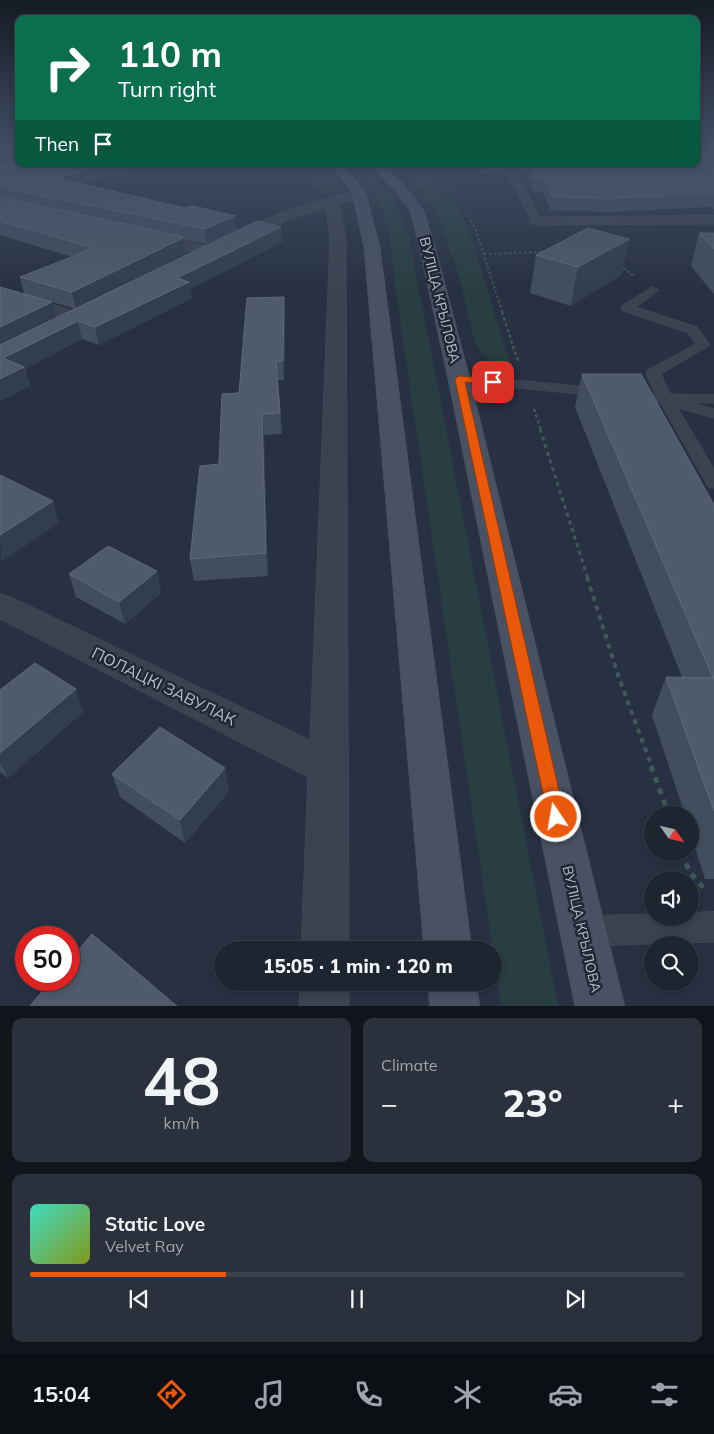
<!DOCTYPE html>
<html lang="en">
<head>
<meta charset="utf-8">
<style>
  body { margin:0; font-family:Mulish,sans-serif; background:#2a313d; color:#f1f3f6; height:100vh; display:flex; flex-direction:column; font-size:19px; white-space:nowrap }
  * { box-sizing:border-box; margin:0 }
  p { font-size:16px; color:#a0a5ab }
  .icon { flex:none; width:28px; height:28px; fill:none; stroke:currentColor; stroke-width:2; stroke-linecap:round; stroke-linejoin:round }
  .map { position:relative; height:1006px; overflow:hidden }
  .sheet { display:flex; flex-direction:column; gap:12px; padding:12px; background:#10141b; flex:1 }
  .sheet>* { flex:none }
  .banner { position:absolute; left:15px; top:15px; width:685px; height:152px; border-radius:10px; box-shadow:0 2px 8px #0003,0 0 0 1px #3b424d; background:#0b6e4f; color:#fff; overflow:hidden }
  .needle { width:32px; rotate:124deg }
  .controls { position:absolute; left:644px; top:806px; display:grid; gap:10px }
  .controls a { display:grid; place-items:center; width:55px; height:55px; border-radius:50%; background:#1d2531; box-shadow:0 2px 8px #0003,0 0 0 1px #3b424d; font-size:25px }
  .speed { position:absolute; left:15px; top:926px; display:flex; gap:10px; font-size:25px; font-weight:700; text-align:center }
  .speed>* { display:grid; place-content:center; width:65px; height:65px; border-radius:50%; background:#1d2531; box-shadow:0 2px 8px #0003,0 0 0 1px #3b424d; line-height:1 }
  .speed .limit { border:8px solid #d22; background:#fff; color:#111 }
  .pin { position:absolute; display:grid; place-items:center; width:42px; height:42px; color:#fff; margin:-21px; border-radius:10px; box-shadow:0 2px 8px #0006 }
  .me { position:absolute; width:55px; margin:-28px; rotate:348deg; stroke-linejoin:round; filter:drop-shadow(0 0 4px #0008) }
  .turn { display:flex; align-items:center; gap:18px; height:105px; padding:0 20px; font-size:22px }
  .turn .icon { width:65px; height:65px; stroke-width:2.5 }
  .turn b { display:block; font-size:35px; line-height:42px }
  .then { display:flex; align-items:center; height:48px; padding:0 20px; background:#0003; gap:10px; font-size:19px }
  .big { font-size:38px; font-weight:800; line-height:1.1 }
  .sheet .tile { flex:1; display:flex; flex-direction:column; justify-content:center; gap:8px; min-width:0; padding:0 18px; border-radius:10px; background:#2a313d }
  .sheet .dial { align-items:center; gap:0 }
  .dial b { font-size:65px; line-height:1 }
  .song { display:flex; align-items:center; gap:15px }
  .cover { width:60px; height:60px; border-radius:8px; background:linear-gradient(135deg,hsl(170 70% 55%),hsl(70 70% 35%)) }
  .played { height:5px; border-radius:2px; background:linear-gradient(90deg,#ea580c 30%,#3b424d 30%) }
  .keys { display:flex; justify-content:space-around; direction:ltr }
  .heat { display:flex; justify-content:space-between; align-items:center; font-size:28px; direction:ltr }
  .sheet .tiles { flex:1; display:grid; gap:12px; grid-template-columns:1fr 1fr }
  .tile:last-child { grid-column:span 2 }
  .trip { position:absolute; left:214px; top:941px; width:288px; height:50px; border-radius:25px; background:#1d2531; box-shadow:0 2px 8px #0003,0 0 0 1px #3b424d; font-weight:800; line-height:50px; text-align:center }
  .dock { display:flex; height:80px; justify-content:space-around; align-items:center; background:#0c0f14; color:#a0a5ab }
  .dock .icon { width:35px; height:35px }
  .dock .current { color:#ea580c }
  .dock b { font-size:22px; color:#f1f3f6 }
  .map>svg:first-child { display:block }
  .green { fill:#293e42 }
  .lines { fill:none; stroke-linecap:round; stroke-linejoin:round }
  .service-casing { stroke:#454c5a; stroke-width:1 }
  .minor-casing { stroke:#454c5a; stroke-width:1 }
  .secondary-casing { stroke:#454c5a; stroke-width:1 }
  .path-far5 { stroke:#425759; stroke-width:1; stroke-dasharray:2 2; stroke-linecap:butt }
  .path-far4 { stroke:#425759; stroke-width:2; stroke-dasharray:2.5 2.5; stroke-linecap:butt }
  .path-far3 { stroke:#425759; stroke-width:2.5; stroke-dasharray:3 3; stroke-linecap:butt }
  .path-far2 { stroke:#425759; stroke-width:3; stroke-dasharray:4 4; stroke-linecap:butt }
  .path-far1 { stroke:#425759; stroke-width:4; stroke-dasharray:5 5; stroke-linecap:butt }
  .path { stroke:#425759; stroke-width:5; stroke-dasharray:6 6; stroke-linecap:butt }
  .service { fill:#3b4350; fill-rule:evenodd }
  .minor { fill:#3b4350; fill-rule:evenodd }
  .secondary { fill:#495263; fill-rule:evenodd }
  .wall { fill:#424d5e; fill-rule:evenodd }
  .shaded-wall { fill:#323d4e }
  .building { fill:#4f5a6a; stroke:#5f6979 }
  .route { fill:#ea580c; stroke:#983908 }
  .labels { text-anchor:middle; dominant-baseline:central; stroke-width:5; stroke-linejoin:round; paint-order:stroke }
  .street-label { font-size:14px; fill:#b8becb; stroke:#202836 }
  .near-street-label { font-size:16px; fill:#b8becb; stroke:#202836 }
</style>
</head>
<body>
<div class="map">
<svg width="714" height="1007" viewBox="0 0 714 1007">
  <rect width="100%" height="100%" fill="#273141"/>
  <!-- green -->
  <g class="green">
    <path d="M299,164H318L335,179L339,184L336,190L323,195Z"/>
    <path d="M351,164H362L393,199L408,233L558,1006H501L395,286C390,235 389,203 351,164Z"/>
    <path d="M432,176L454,202L468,226L512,370L486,358L475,343L458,273L435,210L409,177Z"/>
  </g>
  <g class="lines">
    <defs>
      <g id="service">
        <path d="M503,164H511L542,221L540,223H534L532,221Z"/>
        <path d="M653,287L659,290L657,292L636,307L697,327L710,345L661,374L670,394L714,395V403H692L714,409V418L678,408L714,469V488L708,487L706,483L660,402L650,401L648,398L650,395L655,394L646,373L648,370L696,344L688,333L623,311L621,308L623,305Z"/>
        <path d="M459,375L601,388L606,389L608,392L606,395L601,396L454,382L452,379Z"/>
        <path d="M714,912V942L582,946L572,941L567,931L572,921L582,916L652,914V918H690V913Z"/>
      </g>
      <g id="minor">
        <path d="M359,189L366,193L364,196L340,204L346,240L349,950H301L308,777L0,619V594L11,597L310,740L330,240L326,208L290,219L239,243H227L225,240L227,237L280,213Z"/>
        <path d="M714,216V224L537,225L532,224L530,221L532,218L537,217Z"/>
        <path d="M150,233L215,248L217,251L215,254L209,256L144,241L142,238L144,235Z"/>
        <path d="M0,289L85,314L88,318L85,322L78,324L0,300Z"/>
        <path d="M301,982H349V1007H299Z"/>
      </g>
      <g id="secondary">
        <path d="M331,164H343L366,193L380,247L472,950H424L364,247L352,193Z"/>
        <path d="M369,164H382L403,183L424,211L435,246L470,379L625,1007H575L448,379L419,246L410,211L393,189Z"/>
        <path d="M428,982H476L480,1007H430Z"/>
      </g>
    </defs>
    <!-- service casing -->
    <use href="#service" class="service-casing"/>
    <!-- minor casing -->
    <use href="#minor" class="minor-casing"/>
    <!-- secondary casing -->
    <use href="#secondary" class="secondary-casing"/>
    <!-- path-far5 -->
    <path class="path-far5" d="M424,164L463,207L471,222"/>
    <!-- path-far4 -->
    <g class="path-far4">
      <path d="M471,220L475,228L503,314"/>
      <path d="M484,254L544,252"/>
      <path d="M619,265L634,276"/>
    </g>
    <!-- path-far3 -->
    <g class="path-far3">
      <path d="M502,312L518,361"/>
      <path d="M534,409L541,430"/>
    </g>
    <!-- path-far2 -->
    <path class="path-far2" d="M540,429L588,579"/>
    <!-- path-far1 -->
    <path class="path-far1" d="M587,577L619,678L652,767"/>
    <!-- path -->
    <g class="path">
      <path d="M651,766L669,815"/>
      <path d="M682,852L689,871L707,892"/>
    </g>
    <!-- service -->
    <use href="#service" class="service"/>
    <!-- minor -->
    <use href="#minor" class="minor"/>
    <!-- secondary -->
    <use href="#secondary" class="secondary"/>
  </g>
  <!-- wall -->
  <g class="wall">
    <path d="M0,149L19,164L84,182V184L185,208L235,216L237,231L207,244L186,240L187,253L102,296L281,227L282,242L190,289L192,298L99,345L82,339L25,369L30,386L0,401V287L24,294L20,277L72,257L0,235ZM36,297L75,309L56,318L52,302Z"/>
    <path d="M714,149V209L710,207L607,212L550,210L543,192H534L526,171H517L512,164H696Z"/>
    <path d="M471,164H506L505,172L481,173Z"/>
    <path d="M699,233H714V294L691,266Z"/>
    <path d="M629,239L621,275L571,306L530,293L536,255Z"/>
    <path d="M285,315L284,380H278L282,434L264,435L268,576L194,581L190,559L219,464Z"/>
    <path d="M582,374L714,505V879H705L690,831V815H685L652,715L666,677H682L575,407Z"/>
    <path d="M157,571L161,593L125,624L76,597L69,574Z"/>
    <path d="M0,690L83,712L8,778L0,772Z"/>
    <path d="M112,774L229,791L185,843L120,797Z"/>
  </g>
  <!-- shaded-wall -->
  <g class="shaded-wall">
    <path d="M19,150V163L0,167V154Z"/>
    <path d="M108,164H174L84,182V186L56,178L82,169Z"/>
    <path d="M235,216L237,231L207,244L205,229Z"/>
    <path d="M281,227L282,242L190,289L192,298L99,345L95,327L177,278Z"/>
    <path d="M185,237L187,253L76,309L72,292Z"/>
    <path d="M629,239L621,275L571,306L578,267Z"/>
    <path d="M284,297L285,315L284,380L283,361Z"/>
    <path d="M52,302L56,319L0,348V327Z"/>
    <path d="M78,321L82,339L25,369L30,386L0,401V379L3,358Z"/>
    <path d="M262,414L264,435L268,576L266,553Z"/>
    <path d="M53,501L59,523L1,562L0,535Z"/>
    <path d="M157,571L161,593L125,624L119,602Z"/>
    <path d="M76,689L83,712L8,778L0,762V753Z"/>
    <path d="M225,768L229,791L185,843L180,820Z"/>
  </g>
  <!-- building -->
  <g class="building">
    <path d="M0,149H19V150L0,154Z"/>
    <path d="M696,149H714V194L609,198L552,197L545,179H535L530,164H696Z"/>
    <path d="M19,161V164H108L82,169V172L56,178L185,208L193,206L235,216L205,229L0,187V165Z"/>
    <path d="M0,197L185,237L72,292L20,277L94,248L0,221Z"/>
    <path d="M257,221L281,227L177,278L189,282L95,327L78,321L3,358L24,367L0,379V345Z"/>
    <path d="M588,228L629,239L578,267L536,255Z"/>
    <path d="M699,233H714V249Z"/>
    <path d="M0,287L52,302L0,327Z"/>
    <path d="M284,297L283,361H276L280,413L262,414L266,553L190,559L200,466L219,464L222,394L239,393L247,298Z"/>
    <path d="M582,374H641L714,505V811L666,677L713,678Z"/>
    <path d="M0,475L53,501L0,535Z"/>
    <path d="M108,546L157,571L119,602L69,574Z"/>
    <path d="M35,663L76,689L0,753V690Z"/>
    <path d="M160,727L225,768L180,820L112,774Z"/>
    <path d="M92,934L178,1007H29L52,980H69V961Z"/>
  </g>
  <!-- sky -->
  <linearGradient id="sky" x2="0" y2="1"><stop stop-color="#151b24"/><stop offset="0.51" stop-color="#414e65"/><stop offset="1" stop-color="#414e65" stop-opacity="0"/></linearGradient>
  <rect width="714" height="290" fill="url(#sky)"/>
  <!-- route -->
  <path class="route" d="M459,376L493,379L497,382L493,385L465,382L565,817L563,823L556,825L550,823L548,817L455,379Z"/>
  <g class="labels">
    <!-- street labels -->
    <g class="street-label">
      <text transform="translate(440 300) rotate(76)">ВУЛІЦА КРЫЛОВА</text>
      <text transform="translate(582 929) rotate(77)">ВУЛІЦА КРЫЛОВА</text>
    </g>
    <!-- near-street labels -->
    <g class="near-street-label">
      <text transform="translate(164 686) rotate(26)">ПОЛАЦКІ ЗАВУЛАК</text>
    </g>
  </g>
</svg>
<div class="controls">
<a><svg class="needle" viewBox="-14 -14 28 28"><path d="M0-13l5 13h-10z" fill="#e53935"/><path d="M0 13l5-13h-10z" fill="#a0a5ab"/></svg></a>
<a><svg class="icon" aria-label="sound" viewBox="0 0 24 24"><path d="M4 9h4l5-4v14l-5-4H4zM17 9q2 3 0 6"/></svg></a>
<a><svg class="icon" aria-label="search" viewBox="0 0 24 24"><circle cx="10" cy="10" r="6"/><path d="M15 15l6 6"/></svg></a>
</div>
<div class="speed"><div class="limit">50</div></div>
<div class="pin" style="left:493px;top:382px;background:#d93025"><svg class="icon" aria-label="arrive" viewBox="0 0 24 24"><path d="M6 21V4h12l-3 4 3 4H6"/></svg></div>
<svg class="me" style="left:556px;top:817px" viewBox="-20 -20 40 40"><circle r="17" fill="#ea580c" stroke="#fff" stroke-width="3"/><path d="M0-11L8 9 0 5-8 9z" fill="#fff"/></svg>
<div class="trip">15:05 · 1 min · 120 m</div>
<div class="banner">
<div class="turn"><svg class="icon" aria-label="right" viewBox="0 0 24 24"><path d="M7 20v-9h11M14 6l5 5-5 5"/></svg><div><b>110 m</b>Turn right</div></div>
<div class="then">Then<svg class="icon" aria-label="arrive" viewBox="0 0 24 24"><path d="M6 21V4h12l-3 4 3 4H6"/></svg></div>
</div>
</div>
<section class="sheet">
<div class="tiles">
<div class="tile dial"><b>48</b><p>km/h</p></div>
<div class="tile"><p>Climate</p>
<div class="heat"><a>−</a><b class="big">23°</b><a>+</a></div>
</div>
<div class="tile">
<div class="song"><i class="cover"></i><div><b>Static Love</b><p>Velvet Ray</p></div></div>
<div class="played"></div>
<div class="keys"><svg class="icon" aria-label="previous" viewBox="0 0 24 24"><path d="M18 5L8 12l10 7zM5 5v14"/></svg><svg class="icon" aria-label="pause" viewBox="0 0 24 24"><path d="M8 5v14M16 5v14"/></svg><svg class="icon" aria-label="next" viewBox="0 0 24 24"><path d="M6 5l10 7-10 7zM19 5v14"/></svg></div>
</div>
</div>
</section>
<nav class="dock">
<b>15:04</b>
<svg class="icon current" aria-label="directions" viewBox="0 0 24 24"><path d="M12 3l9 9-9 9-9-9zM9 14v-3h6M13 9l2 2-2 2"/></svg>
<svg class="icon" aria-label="music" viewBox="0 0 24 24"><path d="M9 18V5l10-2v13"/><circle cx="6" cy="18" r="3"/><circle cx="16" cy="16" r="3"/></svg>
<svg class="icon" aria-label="phone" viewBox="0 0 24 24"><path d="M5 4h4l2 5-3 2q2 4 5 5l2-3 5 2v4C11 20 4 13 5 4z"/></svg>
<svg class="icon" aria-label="climate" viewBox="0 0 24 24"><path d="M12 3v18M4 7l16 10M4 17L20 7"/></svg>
<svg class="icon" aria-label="car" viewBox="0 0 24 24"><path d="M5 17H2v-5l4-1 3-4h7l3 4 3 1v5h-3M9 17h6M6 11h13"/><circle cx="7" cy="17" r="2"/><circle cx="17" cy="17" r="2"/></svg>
<svg class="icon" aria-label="filters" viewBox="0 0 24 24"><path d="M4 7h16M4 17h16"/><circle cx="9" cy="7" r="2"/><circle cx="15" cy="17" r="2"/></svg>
</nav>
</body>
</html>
